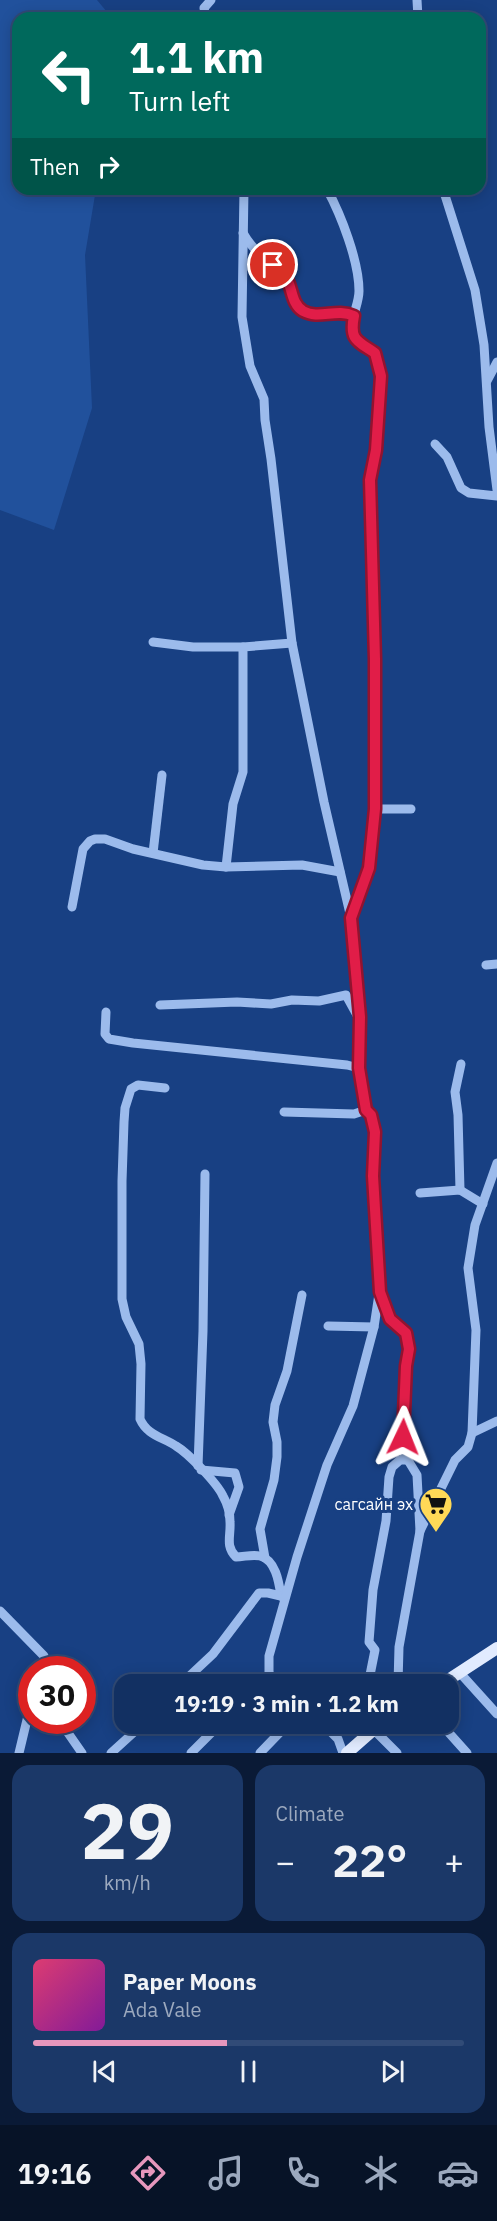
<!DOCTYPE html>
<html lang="en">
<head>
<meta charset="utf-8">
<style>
  body { margin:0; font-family:"IBM Plex Sans",sans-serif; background:#1b3868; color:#f1f3f6; height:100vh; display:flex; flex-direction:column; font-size:22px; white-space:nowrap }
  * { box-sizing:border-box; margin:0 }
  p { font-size:20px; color:#9ca9be }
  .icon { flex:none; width:33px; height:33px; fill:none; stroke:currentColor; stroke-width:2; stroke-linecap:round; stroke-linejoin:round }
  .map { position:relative; height:1753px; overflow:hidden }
  .panel { display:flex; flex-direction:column; gap:12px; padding:12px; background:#0a1a36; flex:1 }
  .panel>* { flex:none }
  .hud { position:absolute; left:12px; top:12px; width:474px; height:183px; border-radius:18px; box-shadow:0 3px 15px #0003,0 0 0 2px #314b77; background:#00695c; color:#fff; overflow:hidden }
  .speed { position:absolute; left:18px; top:1656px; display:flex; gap:12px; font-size:30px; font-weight:700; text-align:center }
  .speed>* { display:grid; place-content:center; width:78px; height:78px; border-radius:50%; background:#123062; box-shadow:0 3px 15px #0003,0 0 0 2px #314b77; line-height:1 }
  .speed .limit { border:9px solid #d22; background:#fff; color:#111 }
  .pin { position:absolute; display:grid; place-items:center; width:51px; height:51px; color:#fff; margin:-26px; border:3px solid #fff; border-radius:50%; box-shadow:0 2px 6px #0007 }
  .me { position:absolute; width:66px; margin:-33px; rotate:2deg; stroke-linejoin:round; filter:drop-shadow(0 0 4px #0008) }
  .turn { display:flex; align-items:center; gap:21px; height:126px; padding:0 18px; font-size:27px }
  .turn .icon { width:78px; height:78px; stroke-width:2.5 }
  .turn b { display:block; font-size:42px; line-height:51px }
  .then { display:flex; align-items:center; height:57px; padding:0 18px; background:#0003; gap:12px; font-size:22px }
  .big { font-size:45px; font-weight:700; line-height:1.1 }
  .panel .widget { flex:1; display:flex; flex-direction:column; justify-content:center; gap:9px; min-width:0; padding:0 21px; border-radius:18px; background:#1b3868 }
  .panel .dial { align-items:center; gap:0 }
  .dial b { font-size:78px; line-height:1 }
  .song { display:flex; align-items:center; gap:18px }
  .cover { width:72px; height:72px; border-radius:9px; background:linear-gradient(135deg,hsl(340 70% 55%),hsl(290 70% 35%)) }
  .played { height:6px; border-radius:3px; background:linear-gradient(90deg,#e797bd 45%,#314b77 45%) }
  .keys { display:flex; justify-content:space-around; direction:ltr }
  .heat { display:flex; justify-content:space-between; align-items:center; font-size:33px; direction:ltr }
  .panel .tiles { flex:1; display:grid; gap:12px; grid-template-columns:1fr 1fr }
  .widget:last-child { grid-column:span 2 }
  .trip { position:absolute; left:114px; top:1674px; width:345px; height:60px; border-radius:18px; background:#123062; box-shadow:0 3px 15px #0003,0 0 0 2px #314b77; font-weight:700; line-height:60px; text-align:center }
  .tabs { display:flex; height:96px; justify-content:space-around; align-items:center; background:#071327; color:#9ca9be }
  .tabs .icon { width:42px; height:42px }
  .tabs .active { color:#e797bd }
  .tabs b { font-size:27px; color:#f1f3f6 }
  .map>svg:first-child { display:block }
  .green { fill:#21519c }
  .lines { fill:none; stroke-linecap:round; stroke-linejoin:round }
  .minor { stroke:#9cbbec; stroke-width:9 }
  .major { stroke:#e1ebff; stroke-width:12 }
  .route-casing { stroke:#92132f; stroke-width:15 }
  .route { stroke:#e11d48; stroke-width:10 }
  .labels { text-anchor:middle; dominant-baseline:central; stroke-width:6; stroke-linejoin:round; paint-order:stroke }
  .poi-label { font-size:16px; fill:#fff; stroke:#184083; text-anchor:end }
</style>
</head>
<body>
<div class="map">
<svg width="497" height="1753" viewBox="0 0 497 1753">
  <rect width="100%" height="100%" fill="#184083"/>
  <!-- green -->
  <path class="green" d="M0,0H97L112,18H18V189H96L85,255L92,408L54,530L0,510Z"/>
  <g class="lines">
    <!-- minor -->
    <g class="minor">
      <path d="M417,0L418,18"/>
      <path d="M330,17V18"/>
      <path d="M206,18L204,8L211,0"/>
      <path d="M244,189L242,317L250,366L264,399L265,420L271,459L292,643L324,802L351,918L360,1016L359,1068L366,1110L371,1115L375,1132L373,1176L380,1292L390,1319L406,1333L409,1349L406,1366L403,1452L417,1475L420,1531L399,1647L398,1684"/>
      <path d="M327,189C341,215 359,261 359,291C359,306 348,321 354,337C358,346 368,347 375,353L381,376L376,450L370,480L375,659V809L369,868L351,918"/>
      <path d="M443,189L475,290L484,345L489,427L497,490"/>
      <path d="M243,233C248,242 256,251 264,258C270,264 280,268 285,276C293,287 291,304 304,311C320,320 336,308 353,316"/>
      <path d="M487,381L497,362"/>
      <path d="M435,444L447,457L461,488L469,493L497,496"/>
      <path d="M153,642L193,647H243"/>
      <path d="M375,809H411"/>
      <path d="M153,853L162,775"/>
      <path d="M226,867L233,804L243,772V647L292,643"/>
      <path d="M72,907L83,849L90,841L95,839H105L133,849L203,865L226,867L302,865L340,872"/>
      <path d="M486,965L497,964"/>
      <path d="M160,1005L237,1002L271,1004L292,1000L319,1001L346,995L357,1015"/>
      <path d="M106,1012L105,1034L109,1039L133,1043L347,1065L359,1068"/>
      <path d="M165,1088L138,1085L131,1089L125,1108L124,1122L122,1181V1299L126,1317L139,1344L141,1364L140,1419C147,1435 162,1437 176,1446C188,1453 217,1483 223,1496C227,1503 230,1514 230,1522C231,1536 225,1546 236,1557C244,1557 252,1554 260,1556C276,1560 279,1583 281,1596"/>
      <path d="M284,1112L354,1114L366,1110"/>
      <path d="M460,1190L458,1115L455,1092L461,1064"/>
      <path d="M420,1193L460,1190L483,1204"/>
      <path d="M328,1326L374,1327"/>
      <path d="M472,1433L497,1421"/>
      <path d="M198,1466L203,1331L205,1174"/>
      <path d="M201,1470L235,1473L239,1487L229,1515"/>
      <path d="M420,1531L455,1460L468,1447L472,1433L476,1330L468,1268L475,1225L497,1163"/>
      <path d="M265,1558L260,1529L274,1480L277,1457V1442L273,1422L275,1405L287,1371L302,1295"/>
      <path d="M0,1611L44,1656V1670"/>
      <path d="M460,1673L497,1714"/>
      <path d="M269,1674L281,1684"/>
      <path d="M181,1684L213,1654L259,1593H268L285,1597"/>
      <path d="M258,1684L269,1674V1656L297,1557L327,1465L353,1406L374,1327L379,1294"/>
      <path d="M372,1684L370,1675L375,1650L369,1642L373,1590L386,1521L389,1477L392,1467L400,1460H407"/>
      <path d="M59,1720L82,1753"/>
      <path d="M323,1724L338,1739L343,1753"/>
      <path d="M441,1724L467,1753"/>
      <path d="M373,1729L397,1753"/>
      <path d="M19,1753L32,1699"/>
      <path d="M111,1753L143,1724"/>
      <path d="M191,1753L220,1724"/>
      <path d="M260,1753L288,1724"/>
    </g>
    <!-- major -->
    <g class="major">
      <path d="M442,1684L497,1648"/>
      <path d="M347,1753L380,1724"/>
    </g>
  </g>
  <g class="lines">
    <defs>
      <path id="route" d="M273,265C277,268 281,271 284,274C293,285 290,303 303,311C319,320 336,308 354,316C349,341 358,341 375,353L381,376L376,450L370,480L375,659V809L369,868L351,918L360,1017L359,1068L366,1110L371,1115L375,1132L373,1176L380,1292L390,1319L406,1333L409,1349L406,1366L403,1437"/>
    </defs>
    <!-- route casing -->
    <use href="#route" class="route-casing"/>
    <!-- route -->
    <use href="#route" class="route"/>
  </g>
  <!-- icons -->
  <defs>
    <symbol id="supermarket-pin" viewBox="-11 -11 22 30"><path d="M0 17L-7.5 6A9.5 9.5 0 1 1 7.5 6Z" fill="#ffd957" stroke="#184083"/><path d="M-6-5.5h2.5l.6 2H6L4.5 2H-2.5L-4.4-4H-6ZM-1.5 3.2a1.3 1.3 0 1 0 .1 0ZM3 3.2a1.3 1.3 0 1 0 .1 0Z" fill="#111"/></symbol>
  </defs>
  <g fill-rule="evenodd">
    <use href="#supermarket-pin" x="417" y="1485" width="38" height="52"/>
  </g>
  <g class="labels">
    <!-- poi labels -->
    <g class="poi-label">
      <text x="413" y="1504">сагсайн эх</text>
    </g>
  </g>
</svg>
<div class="speed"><div class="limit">30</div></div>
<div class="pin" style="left:273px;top:265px;background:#d93025"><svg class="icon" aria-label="arrive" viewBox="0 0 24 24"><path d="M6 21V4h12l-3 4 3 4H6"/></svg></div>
<svg class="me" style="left:403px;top:1437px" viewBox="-20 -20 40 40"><path d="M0-17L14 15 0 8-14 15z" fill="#e11d48" stroke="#fff" stroke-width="4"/></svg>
<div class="trip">19:19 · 3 min · 1.2 km</div>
<div class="hud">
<div class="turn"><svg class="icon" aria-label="left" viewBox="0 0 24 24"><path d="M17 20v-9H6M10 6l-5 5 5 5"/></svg><div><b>1.1 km</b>Turn left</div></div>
<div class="then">Then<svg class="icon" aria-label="right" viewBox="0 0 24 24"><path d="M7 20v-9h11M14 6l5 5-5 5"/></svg></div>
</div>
</div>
<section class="panel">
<div class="tiles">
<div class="widget dial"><b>29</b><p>km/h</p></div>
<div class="widget"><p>Climate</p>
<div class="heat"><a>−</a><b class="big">22°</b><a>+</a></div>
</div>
<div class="widget">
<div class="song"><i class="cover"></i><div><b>Paper Moons</b><p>Ada Vale</p></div></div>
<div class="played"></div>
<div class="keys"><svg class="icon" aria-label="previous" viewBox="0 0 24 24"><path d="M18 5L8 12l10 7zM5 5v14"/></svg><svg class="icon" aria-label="pause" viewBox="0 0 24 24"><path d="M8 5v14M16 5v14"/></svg><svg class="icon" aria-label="next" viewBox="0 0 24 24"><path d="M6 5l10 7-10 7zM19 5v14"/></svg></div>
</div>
</div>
</section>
<nav class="tabs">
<b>19:16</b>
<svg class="icon active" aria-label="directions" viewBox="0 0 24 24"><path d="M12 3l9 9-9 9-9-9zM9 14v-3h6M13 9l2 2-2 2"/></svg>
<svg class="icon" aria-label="music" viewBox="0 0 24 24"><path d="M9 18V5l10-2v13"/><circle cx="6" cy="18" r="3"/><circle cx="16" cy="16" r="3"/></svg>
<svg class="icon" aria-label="phone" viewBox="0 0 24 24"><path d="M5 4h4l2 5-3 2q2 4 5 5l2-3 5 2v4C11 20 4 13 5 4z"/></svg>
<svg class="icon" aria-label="climate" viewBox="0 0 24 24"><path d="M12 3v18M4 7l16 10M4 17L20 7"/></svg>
<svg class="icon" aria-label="car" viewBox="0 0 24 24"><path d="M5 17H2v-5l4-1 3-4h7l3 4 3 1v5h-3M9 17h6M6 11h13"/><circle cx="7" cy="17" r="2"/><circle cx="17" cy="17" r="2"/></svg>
</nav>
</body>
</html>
